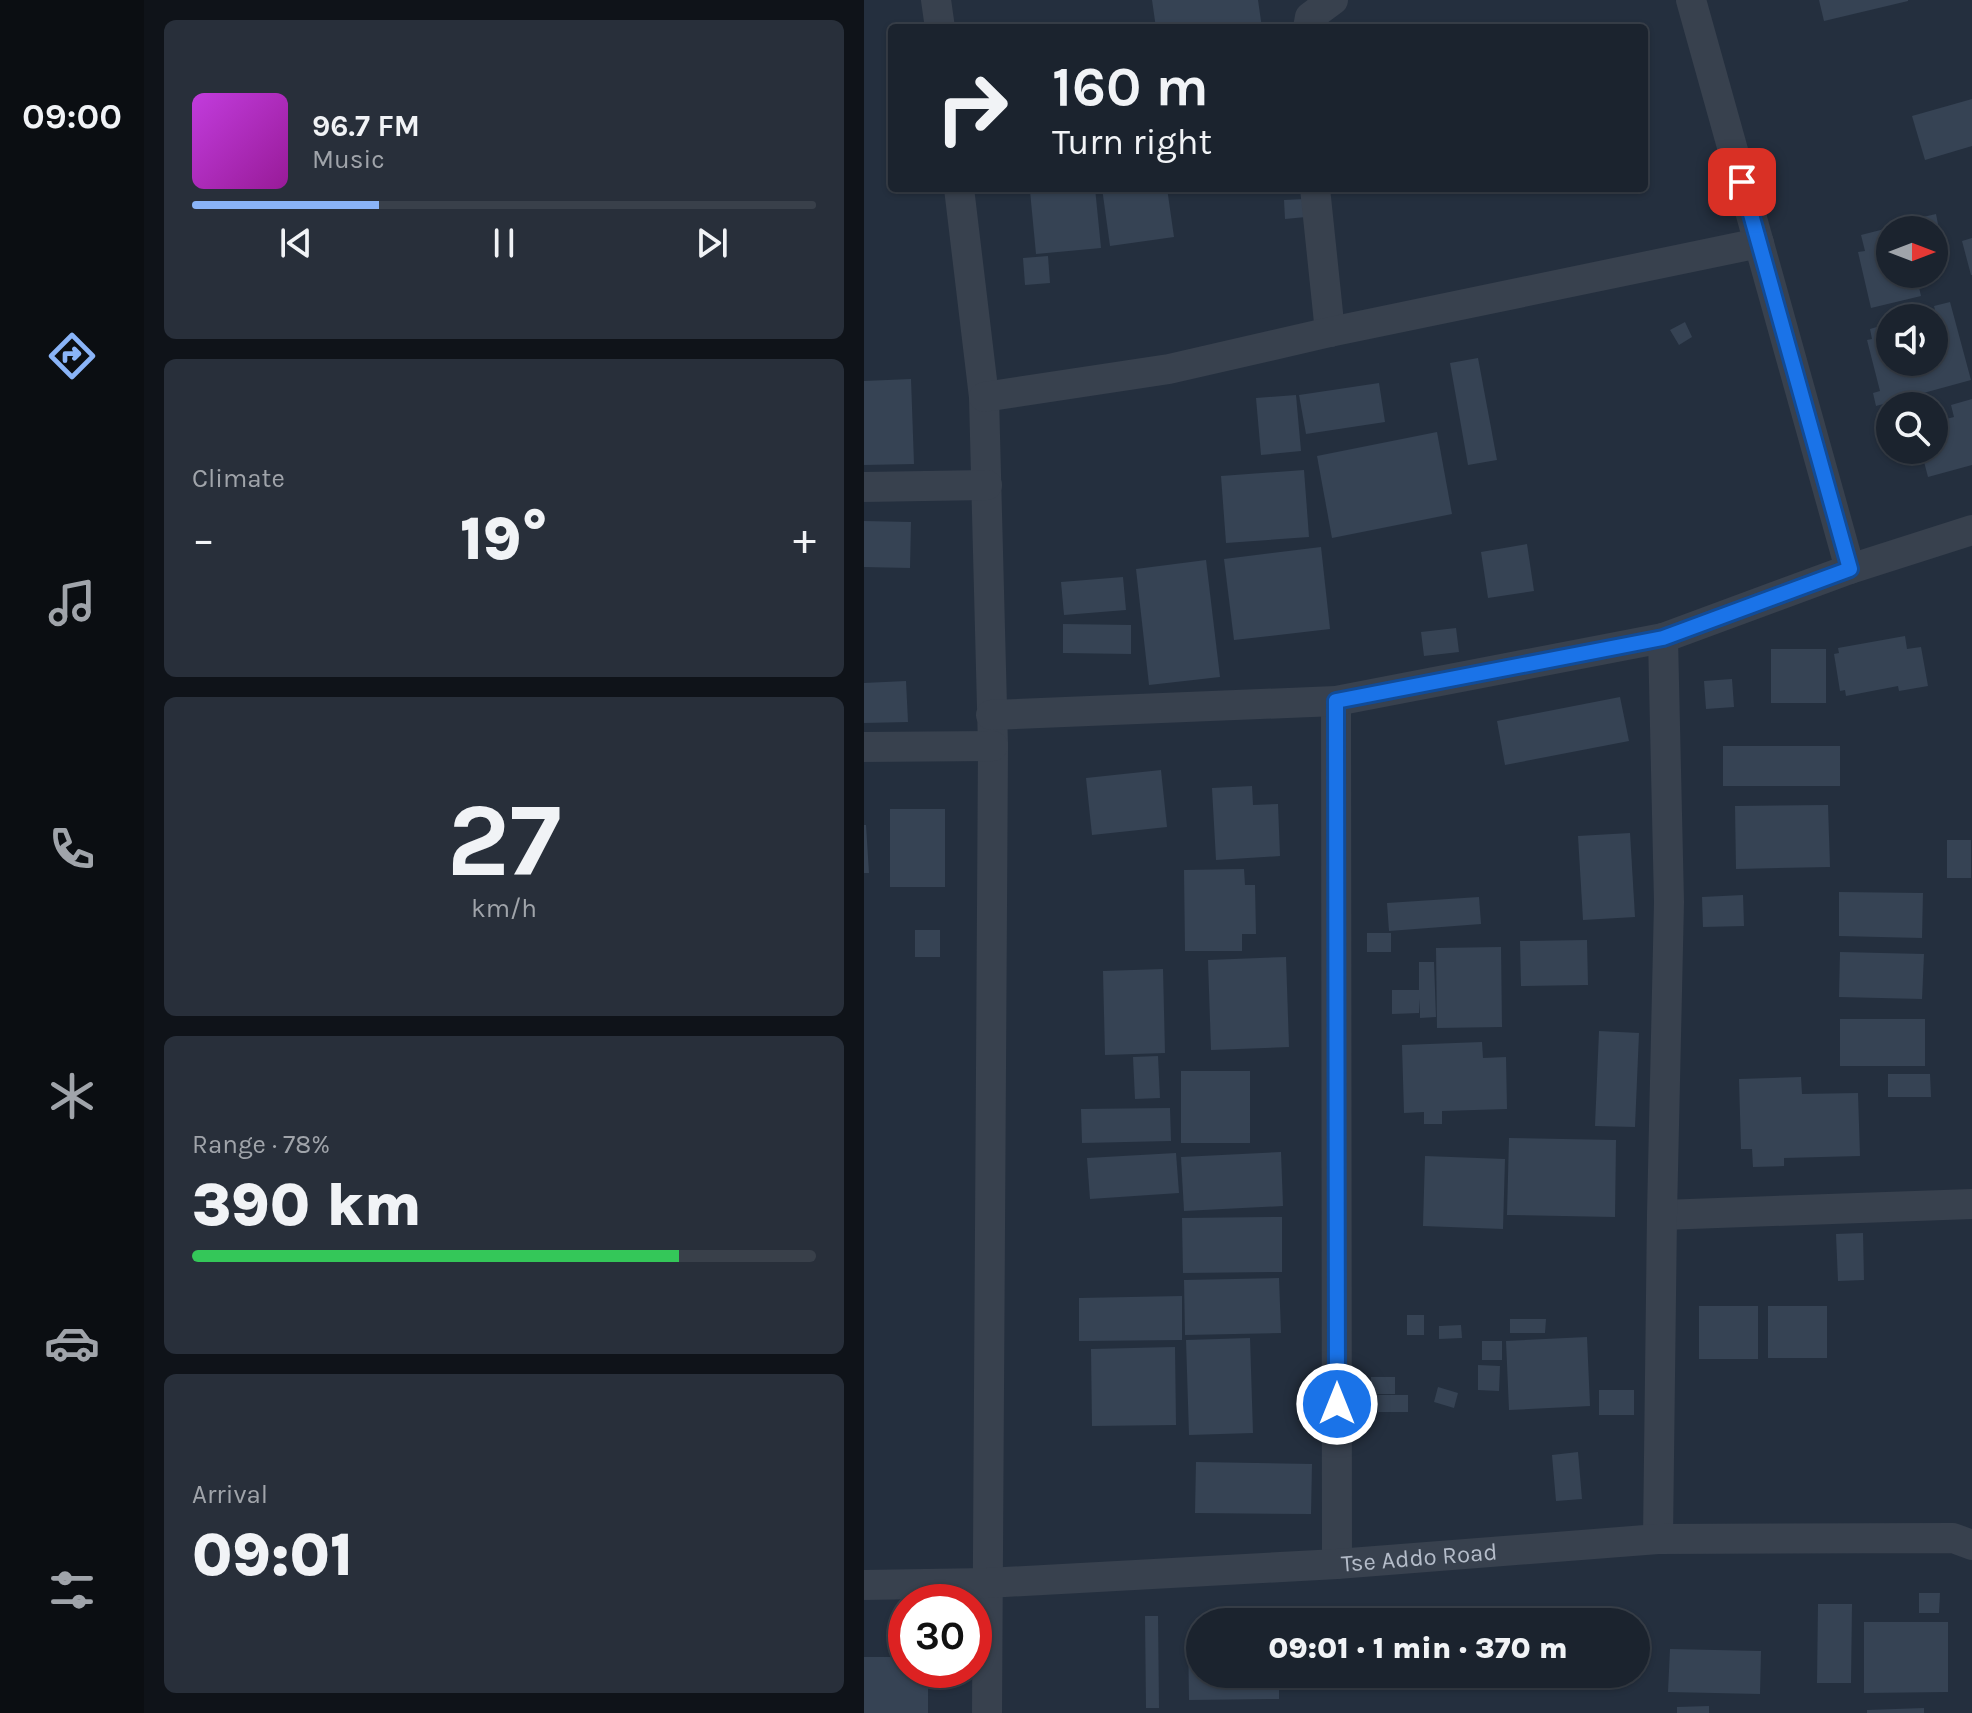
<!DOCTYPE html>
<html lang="en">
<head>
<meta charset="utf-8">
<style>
  body { margin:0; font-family:Karla,sans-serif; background:#282f3a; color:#f1f3f6; height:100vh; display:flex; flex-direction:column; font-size:30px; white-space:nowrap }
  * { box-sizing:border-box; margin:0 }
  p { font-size:26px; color:#a0a4aa }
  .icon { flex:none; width:44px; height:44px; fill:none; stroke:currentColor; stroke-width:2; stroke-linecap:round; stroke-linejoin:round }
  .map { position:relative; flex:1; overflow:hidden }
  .panel { display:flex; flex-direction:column; gap:20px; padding:20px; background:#0f1319; width:720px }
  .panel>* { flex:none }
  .top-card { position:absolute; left:24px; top:24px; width:760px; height:168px; border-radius:8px; box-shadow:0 2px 6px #0004,0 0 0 2px #39404a; background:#1b232e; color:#f1f3f6; overflow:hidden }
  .needle { width:52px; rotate:90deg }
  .controls { position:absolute; left:1012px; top:216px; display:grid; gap:16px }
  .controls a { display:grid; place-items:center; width:72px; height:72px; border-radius:50%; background:#1b232e; box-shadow:0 2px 6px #0004,0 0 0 2px #39404a; font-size:40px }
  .speed { position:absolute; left:24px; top:1584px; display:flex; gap:16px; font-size:40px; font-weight:700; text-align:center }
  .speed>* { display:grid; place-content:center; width:104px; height:104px; border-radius:50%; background:#1b232e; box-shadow:0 2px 6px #0004,0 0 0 2px #39404a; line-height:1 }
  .speed .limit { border:12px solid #d22; background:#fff; color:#111 }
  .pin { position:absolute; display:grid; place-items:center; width:68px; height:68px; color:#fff; margin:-34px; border-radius:16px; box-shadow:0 4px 12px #0006 }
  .me { position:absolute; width:88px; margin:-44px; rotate:0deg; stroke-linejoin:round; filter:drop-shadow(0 0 6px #0008) }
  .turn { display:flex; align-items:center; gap:28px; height:168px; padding:0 32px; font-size:36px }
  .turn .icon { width:104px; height:104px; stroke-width:2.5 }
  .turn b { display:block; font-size:56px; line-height:68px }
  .big { font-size:60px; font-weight:800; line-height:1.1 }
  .panel .card { flex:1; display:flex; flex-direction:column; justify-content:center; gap:12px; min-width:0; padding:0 28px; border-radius:12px; background:#282f3a }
  .panel .dial { align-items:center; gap:0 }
  .dial b { font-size:104px; line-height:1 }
  .song { display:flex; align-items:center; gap:24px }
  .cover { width:96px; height:96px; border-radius:12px; background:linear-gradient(135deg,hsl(290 70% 55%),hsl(300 70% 35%)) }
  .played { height:8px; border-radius:4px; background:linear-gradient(90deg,#8ab4f8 30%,#39404a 30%) }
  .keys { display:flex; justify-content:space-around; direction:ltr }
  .heat { display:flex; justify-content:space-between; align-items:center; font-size:44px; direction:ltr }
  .charge { height:12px; border-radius:6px; background:linear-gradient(90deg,#34c759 78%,#39404a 0) }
  .trip { position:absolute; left:322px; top:1608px; width:464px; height:80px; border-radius:40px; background:#1b232e; box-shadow:0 2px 6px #0004,0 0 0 2px #39404a; font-weight:800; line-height:80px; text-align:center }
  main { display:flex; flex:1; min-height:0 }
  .menu { display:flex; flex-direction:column; width:144px; justify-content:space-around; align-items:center; background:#0b0e12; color:#a0a4aa }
  .menu .icon { width:56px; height:56px }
  .menu .selected { color:#8ab4f8 }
  .menu b { font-size:36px; color:#f1f3f6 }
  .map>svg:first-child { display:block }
  .building { fill:#364354 }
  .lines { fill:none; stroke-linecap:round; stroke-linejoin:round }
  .minor { stroke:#38414e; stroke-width:30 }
  .route-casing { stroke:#114b97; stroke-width:20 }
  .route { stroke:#1a73e8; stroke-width:14 }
  .labels { text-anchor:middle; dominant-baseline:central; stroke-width:8; stroke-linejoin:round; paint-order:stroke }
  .street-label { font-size:24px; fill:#b4bcc9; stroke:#1d2633 }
</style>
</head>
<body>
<main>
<nav class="menu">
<b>09:00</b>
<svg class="icon selected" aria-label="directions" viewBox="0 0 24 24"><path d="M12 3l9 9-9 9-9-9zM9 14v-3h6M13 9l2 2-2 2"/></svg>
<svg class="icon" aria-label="music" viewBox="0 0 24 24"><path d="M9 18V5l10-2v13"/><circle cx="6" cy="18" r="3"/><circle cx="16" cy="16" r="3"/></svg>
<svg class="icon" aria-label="phone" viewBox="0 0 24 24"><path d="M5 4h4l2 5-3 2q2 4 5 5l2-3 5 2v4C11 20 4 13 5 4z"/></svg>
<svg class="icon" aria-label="climate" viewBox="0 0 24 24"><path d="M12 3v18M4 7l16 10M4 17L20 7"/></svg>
<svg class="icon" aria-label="car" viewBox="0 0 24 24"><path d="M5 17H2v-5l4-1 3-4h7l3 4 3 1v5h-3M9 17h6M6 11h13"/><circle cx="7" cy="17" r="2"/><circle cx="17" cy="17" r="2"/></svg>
<svg class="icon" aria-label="filters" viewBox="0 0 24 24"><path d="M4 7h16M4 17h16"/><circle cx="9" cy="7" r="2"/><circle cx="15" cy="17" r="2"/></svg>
</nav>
<section class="panel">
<div class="card">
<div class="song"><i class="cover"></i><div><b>96.7 FM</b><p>Music</p></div></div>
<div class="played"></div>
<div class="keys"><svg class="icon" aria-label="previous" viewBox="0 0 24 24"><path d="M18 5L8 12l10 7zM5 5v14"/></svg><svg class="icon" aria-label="pause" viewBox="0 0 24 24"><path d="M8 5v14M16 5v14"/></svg><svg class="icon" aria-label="next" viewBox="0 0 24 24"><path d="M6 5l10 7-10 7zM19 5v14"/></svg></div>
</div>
<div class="card"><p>Climate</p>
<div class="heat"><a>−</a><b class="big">19°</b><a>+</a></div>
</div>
<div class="card dial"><b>27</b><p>km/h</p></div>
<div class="card"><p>Range · 78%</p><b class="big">390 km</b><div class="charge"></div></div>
<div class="card"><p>Arrival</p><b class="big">09:01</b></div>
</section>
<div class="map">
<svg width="1108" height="1713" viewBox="0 0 1108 1713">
  <rect width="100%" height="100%" fill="#242f3e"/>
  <!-- building -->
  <g class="building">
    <path d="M288,0H394L398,28H292Z"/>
    <path d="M955,0H1044V1L960,21Z"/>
    <path d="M1108,99V146L1061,160L1048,116Z"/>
    <path d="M197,188H231L237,248L172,254L166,191Z"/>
    <path d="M238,188H303L310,237L246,246Z"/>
    <path d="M441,199L442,217L421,219L420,200Z"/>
    <path d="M1072,214L1082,265L1070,267V230H1048L1046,220Z"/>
    <path d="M1040,224L1042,230H1026V274H1052L1057,296L1007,308L994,252L1001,251L997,235Z"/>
    <path d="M1108,238V275H1107L1098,241Z"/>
    <path d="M184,256L186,283L161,285L159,258Z"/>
    <path d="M1086,302L1107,380L1012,406L1009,393L1016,391L1003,340L1008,339L1006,329L1026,323V362H1070V318L1047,317L1071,310L1070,306Z"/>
    <path d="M821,322L828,337L815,345L806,330Z"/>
    <path d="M614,358L633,460L604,465L586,363Z"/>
    <path d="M47,379L50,464L0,465V381Z"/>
    <path d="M515,383L521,422L442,434L435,395Z"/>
    <path d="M432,395L437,451L397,455L392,398Z"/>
    <path d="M1108,399V465L1064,477L1057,450H1070V422L1090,417L1087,405Z"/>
    <path d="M573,432L588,514L468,538L453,456Z"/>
    <path d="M440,470L445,537L362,543L357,476Z"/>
    <path d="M0,521L47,522L46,568L0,567Z"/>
    <path d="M663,544L670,591L624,598L617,552Z"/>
    <path d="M457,547L466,629L370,640L360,559Z"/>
    <path d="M342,560L356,677L285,685L272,569Z"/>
    <path d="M259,577L262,610L200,615L197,582Z"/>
    <path d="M199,624L267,625V654L199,653Z"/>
    <path d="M592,628L595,652L560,656L557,632Z"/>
    <path d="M1041,636L1043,649L1057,647L1064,686L1035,691L1034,686L982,696L981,690L976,691L970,654L975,653L974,648Z"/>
    <rect x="907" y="649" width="55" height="54"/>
    <path d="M868,679L870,707L842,709L840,681Z"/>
    <path d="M42,681L44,722L0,723V683Z"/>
    <path d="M756,697L765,741L641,765L633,721Z"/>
    <rect x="859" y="746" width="117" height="40"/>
    <path d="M297,770L303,827L228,835L222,778Z"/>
    <path d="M388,786L389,805L414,804L416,856L352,860L348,788Z"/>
    <path d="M964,805L966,867L872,869L871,806Z"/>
    <rect x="26" y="809" width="55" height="78"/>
    <path d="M0,825H2L5,873H0Z"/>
    <path d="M766,833L771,917L719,920L714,836Z"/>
    <rect x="1083" y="840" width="24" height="38"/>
    <path d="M380,869L381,885H391L392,934H378V951H321L320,870Z"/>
    <path d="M975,892L1059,893L1058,938L975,936Z"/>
    <path d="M879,895L880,926L839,927L838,897Z"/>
    <path d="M615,897L617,924L525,931L523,903Z"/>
    <rect x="51" y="930" width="25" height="27"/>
    <rect x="503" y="933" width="24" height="19"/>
    <path d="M723,940L724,985L657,986L656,941Z"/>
    <path d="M637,947L638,1027L573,1028L572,948Z"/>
    <path d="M976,952L1060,954L1058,999L975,997Z"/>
    <path d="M422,957L425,1047L347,1050L344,960Z"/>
    <path d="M555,962H570L572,1017L556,1018V999L555,1013L528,1014V990H555Z"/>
    <path d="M299,969L301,1053L241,1055L239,971Z"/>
    <rect x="976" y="1019" width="85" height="47"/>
    <path d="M735,1031L775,1033L771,1127L731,1126Z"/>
    <path d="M618,1042L619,1058L642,1057L643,1109L578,1111V1124H560V1112L540,1113L538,1045Z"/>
    <path d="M294,1056L296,1098L271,1099L269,1057Z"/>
    <rect x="317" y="1071" width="69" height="72"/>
    <path d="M1024,1074H1066L1067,1097H1024Z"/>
    <path d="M937,1077L938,1094L994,1093L996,1156L920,1158V1166L889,1167L888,1149H877L875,1079Z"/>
    <path d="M306,1108L307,1141L218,1143L217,1109Z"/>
    <path d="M645,1138L752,1140L751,1217L643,1215Z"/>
    <path d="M417,1152L419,1206L320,1211L317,1157Z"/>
    <path d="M312,1153L315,1193L226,1199L223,1158Z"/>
    <path d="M561,1156L641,1159L639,1229L559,1226Z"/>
    <path d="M418,1217V1272L319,1273L318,1218Z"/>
    <path d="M999,1233L1000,1280L974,1281L972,1234Z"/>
    <path d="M415,1278L417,1333L321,1335L320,1280Z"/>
    <path d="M318,1296V1340L215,1341V1298Z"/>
    <rect x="835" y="1306" width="59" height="53"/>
    <rect x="904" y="1306" width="59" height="52"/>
    <rect x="543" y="1315" width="17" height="20"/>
    <path d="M646,1319H682L681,1333H646Z"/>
    <path d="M597,1325L598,1338L575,1339V1326Z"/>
    <path d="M723,1337L726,1406L645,1410L642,1341Z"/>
    <path d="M386,1338L389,1433L325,1435L322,1340Z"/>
    <rect x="618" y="1341" width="20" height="19"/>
    <path d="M311,1347L312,1425L228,1426L227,1349Z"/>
    <path d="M614,1365L636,1366L635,1391L614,1390Z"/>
    <rect x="507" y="1377" width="24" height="17"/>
    <path d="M574,1387L594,1393L590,1408L570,1402Z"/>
    <rect x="735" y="1390" width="35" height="25"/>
    <path d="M513,1395H544V1412H514Z"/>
    <path d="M714,1452L718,1499L692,1501L688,1455Z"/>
    <path d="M332,1462L448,1464L447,1514L331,1513Z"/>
    <path d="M1055,1593H1076L1075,1613H1055Z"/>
    <path d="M954,1604H988L987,1683H953Z"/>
    <path d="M281,1616H294L295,1708H282Z"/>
    <path d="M1000,1622H1084V1692L1000,1693Z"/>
    <path d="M324,1633H336V1674H415V1699L325,1700Z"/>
    <path d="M806,1649L897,1651L896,1694L804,1692Z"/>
    <path d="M0,1657H42V1670H64V1713H0Z"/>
    <path d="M845,1706V1713H813V1707Z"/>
    <path d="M1060,1708V1713H1003V1710Z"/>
  </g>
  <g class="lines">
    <!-- minor -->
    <g class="minor">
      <path d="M72,0L76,28"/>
      <path d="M827,0L986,569"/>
      <path d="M444,28L446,17L469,0"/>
      <path d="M95,188L120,397L129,746L123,1713"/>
      <path d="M451,188L466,332"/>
      <path d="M120,397L305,369L466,332L895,243"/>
      <path d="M0,487L123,485"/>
      <path d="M472,701L473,1564"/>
      <path d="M127,715L472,701L799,638L986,569L1108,530"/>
      <path d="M0,747L129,746"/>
      <path d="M798,1215L1108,1204"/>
      <path d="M794,1539L798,1215L805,902L799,638"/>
      <path id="s1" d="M0,1585L123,1583L473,1564L794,1539L1089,1538L1108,1545"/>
    </g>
  </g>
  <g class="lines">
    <defs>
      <path id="route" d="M473,1404L472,701L799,638L986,569L878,182"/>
    </defs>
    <!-- route casing -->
    <use href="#route" class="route-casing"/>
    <!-- route -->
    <use href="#route" class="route"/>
  </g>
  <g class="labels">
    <!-- street labels -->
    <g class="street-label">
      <text stroke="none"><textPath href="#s1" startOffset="556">Tse Addo Road</textPath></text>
    </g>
  </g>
</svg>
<div class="controls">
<a><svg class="needle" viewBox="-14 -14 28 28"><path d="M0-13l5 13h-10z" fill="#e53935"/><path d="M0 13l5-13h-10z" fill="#a0a4aa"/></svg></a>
<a><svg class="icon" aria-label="sound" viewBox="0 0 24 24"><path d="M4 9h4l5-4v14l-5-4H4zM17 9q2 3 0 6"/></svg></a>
<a><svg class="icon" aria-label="search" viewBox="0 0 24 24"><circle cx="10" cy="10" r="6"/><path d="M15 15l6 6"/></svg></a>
</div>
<div class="speed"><div class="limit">30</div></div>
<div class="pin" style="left:878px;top:182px;background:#d93025"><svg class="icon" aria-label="arrive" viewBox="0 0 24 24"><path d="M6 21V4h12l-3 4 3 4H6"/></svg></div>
<svg class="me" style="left:473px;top:1404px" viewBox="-20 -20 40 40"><circle r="17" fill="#1a73e8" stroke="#fff" stroke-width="3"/><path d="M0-11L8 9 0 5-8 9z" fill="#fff"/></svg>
<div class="trip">09:01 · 1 min · 370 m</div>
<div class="top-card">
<div class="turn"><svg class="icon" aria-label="right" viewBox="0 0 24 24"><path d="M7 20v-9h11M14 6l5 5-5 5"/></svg><div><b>160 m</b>Turn right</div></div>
</div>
</div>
</main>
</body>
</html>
